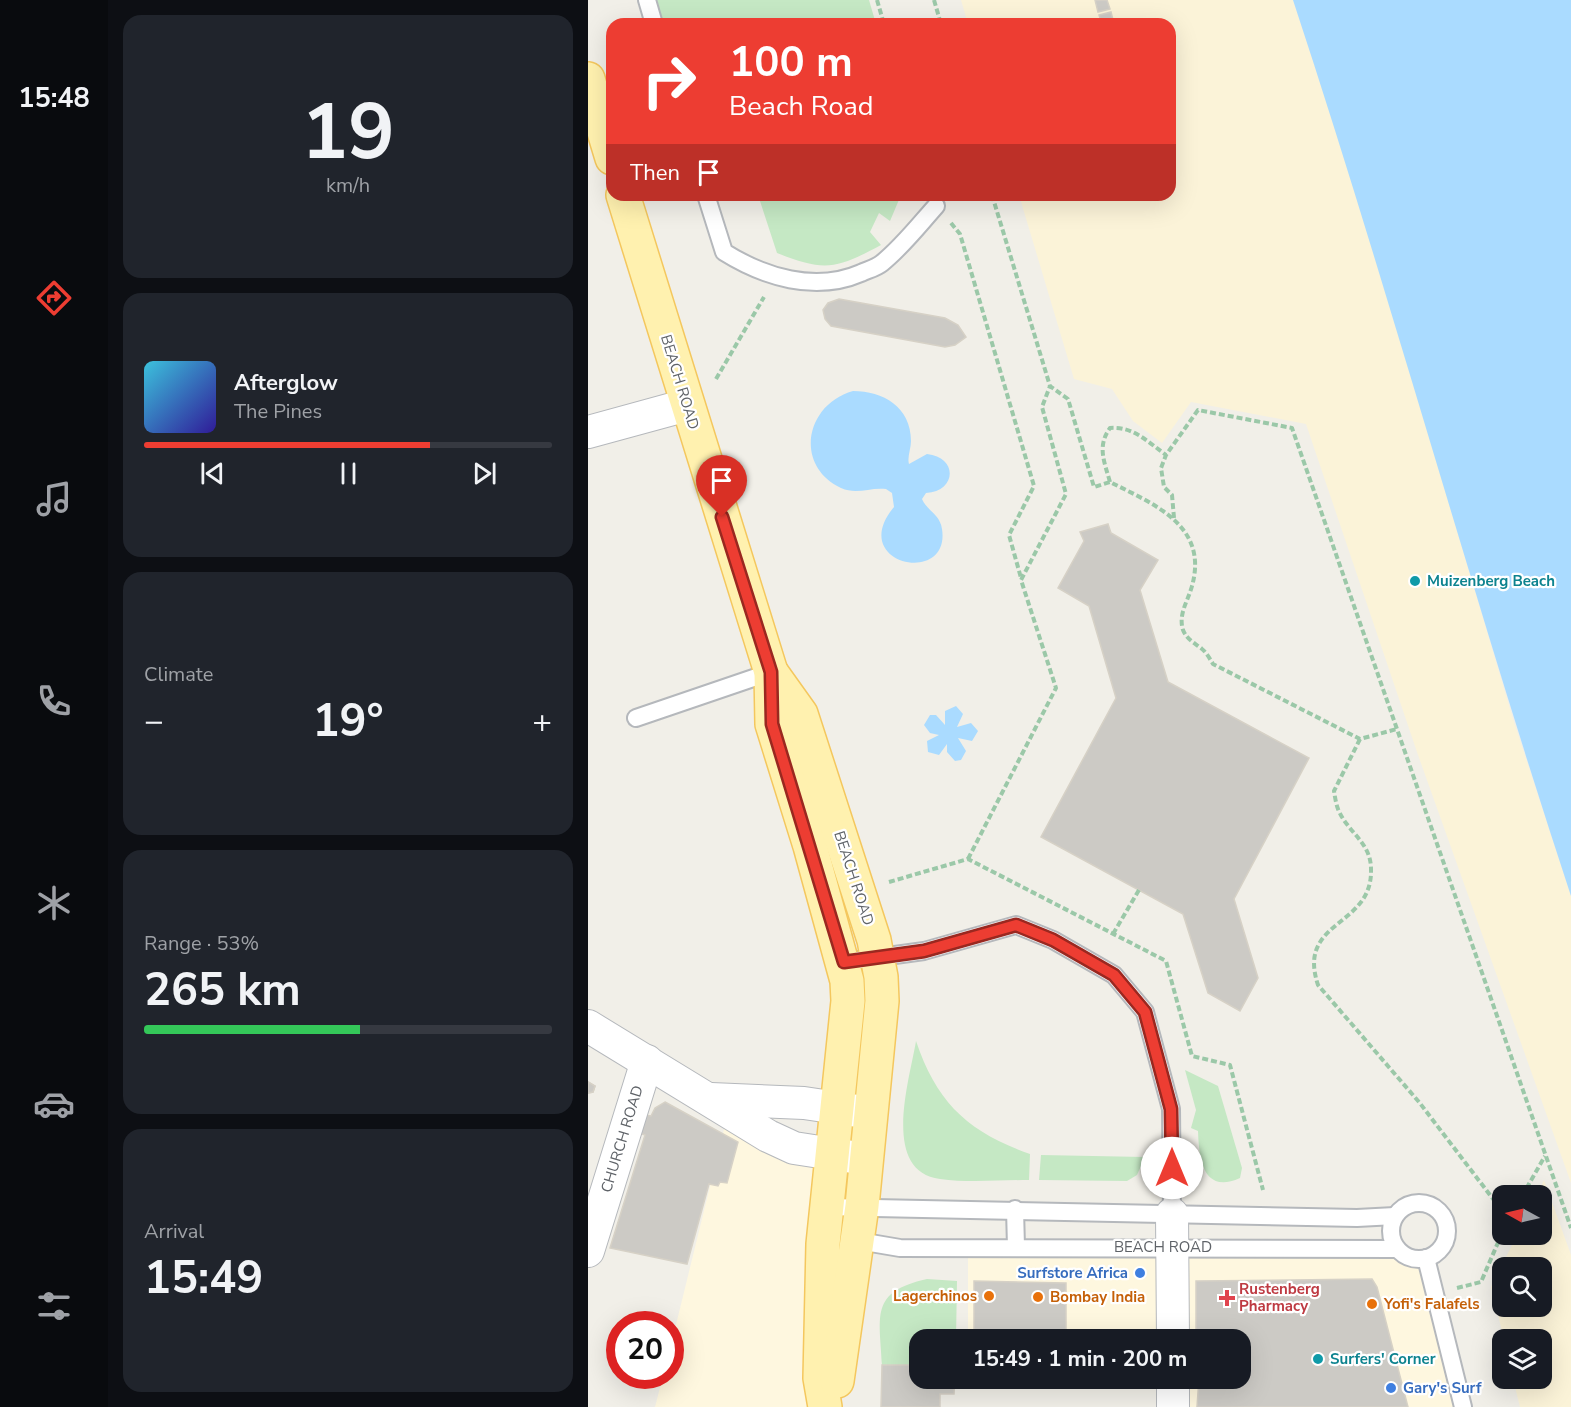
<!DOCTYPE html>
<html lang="en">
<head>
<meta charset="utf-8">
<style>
  body { margin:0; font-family:"Nunito Sans",sans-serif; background:#20242c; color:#f1f3f6; height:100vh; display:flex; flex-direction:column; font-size:22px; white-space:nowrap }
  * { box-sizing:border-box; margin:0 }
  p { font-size:20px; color:#9ea1a6 }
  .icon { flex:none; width:33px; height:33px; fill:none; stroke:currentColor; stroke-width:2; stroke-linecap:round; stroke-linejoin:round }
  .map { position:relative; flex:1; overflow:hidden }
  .details { display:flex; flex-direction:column; gap:15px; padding:15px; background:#0d0f14; width:480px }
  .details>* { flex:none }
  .guide { position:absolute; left:18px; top:18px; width:570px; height:183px; border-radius:18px; box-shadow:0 6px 24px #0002; background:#ed3d32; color:#fff; overflow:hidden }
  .needle { width:39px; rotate:278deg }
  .buttons { position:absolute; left:904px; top:1185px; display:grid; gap:12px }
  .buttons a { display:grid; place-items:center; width:60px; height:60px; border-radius:12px; background:#171b24; box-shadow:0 6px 24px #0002; font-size:30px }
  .speed { position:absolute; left:18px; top:1311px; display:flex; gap:12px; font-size:30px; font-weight:700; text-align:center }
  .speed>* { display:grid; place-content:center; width:78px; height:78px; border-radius:50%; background:#171b24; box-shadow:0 6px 24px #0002; line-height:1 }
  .speed .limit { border:9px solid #d22; background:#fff; color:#111 }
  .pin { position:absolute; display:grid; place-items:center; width:51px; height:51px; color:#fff; margin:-62px -26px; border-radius:50% 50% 50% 0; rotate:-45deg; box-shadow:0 0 6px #0007 }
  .pin .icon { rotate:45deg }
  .me { position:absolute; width:66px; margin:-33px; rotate:0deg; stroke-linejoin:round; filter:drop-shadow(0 0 4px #0008) }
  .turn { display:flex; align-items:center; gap:21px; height:126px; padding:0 24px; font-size:27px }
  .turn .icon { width:78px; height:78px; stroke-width:2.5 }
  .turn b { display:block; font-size:42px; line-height:51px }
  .then { display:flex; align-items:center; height:57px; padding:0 24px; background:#0003; gap:12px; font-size:22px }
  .big { font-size:45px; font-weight:700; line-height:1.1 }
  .details .widget { flex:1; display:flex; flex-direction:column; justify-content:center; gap:9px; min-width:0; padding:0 21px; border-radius:18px; background:#20242c }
  .details .dial { align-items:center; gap:0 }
  .dial b { font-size:78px; line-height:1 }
  .song { display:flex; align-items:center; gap:18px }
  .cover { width:72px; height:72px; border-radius:9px; background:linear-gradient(135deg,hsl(190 70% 55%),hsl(250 70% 35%)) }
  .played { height:6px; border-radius:3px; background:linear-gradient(90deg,#ed3d32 70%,#363941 70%) }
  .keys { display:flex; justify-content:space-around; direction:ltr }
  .heat { display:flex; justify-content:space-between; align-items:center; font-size:33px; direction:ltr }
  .charge { height:9px; border-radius:4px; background:linear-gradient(90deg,#34c759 53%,#363941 0) }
  .trip { position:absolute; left:321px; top:1329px; width:342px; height:60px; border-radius:18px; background:#171b24; box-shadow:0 6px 24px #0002; font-weight:700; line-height:60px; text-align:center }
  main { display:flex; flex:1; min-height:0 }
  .dock { display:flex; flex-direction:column; width:108px; justify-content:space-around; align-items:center; background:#090b0e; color:#9ea1a6 }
  .dock .icon { width:42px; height:42px }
  .dock .active { color:#ed3d32 }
  .dock b { font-size:27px; color:#f1f3f6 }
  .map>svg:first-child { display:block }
  .commercial { fill:#fef7df }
  .green { fill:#c5e8c4 }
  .sand { fill:#fbf3d8; fill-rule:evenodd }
  .water { fill:#aadbff }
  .building { fill:#cccac5; stroke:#d6d1c6; stroke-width:1.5 }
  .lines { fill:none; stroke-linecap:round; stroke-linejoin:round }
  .service-casing { stroke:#b5b8bc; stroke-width:20 }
  .minor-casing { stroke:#b5b8bc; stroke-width:34 }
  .primary-casing { stroke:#f4c75e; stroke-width:36 }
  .path { stroke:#9bc8a8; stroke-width:4; stroke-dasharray:6 3; stroke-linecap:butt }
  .service { stroke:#fff; stroke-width:16 }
  .minor { stroke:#fff; stroke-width:32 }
  .primary { stroke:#fff1af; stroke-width:33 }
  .route-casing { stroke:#9a2820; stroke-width:15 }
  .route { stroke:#ed3d32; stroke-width:10 }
  .culture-dot { fill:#0f9aa8; stroke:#fff; stroke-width:2 }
  .shop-dot { fill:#3f7fe0; stroke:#fff; stroke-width:2 }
  .food-dot { fill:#e8710a; stroke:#fff; stroke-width:2 }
  .health-dot { fill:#e0444e; stroke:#fff; stroke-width:2 }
  .labels { text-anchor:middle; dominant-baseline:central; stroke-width:4.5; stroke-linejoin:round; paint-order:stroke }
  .street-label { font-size:15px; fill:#5f6368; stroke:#fff }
  .culture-label { font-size:15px; font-weight:bold; fill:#0d838f; stroke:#fff; text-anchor:start }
  .shop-label { font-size:15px; font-weight:bold; fill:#366cbe; stroke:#fff; text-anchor:end }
  .health-label { font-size:15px; font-weight:bold; fill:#be3a42; stroke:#fff; text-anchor:start }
  .food-label { font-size:15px; font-weight:bold; fill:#c56008; stroke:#fff; text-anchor:start }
</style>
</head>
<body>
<main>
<nav class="dock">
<b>15:48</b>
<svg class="icon active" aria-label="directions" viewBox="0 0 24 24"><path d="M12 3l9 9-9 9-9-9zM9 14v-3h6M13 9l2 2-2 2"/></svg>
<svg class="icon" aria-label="music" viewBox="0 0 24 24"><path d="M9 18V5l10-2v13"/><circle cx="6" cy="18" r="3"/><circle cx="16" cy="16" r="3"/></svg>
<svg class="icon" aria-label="phone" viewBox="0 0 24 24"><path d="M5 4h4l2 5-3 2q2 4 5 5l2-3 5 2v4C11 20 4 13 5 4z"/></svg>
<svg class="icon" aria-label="climate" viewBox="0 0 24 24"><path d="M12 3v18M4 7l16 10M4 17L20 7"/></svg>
<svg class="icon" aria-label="car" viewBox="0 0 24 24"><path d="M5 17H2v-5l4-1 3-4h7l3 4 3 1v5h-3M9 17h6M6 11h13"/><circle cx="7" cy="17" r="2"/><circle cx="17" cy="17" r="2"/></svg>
<svg class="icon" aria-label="filters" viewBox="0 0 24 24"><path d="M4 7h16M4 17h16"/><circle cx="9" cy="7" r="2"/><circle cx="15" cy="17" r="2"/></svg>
</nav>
<section class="details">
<div class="widget dial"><b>19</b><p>km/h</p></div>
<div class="widget">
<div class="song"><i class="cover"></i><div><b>Afterglow</b><p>The Pines</p></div></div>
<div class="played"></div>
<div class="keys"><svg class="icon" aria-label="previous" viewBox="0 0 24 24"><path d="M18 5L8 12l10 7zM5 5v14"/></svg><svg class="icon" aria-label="pause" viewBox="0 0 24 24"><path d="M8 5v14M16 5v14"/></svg><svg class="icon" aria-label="next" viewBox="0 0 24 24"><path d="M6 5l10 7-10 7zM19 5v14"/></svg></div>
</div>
<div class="widget"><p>Climate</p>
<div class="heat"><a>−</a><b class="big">19°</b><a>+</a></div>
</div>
<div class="widget"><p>Range · 53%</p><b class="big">265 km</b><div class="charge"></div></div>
<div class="widget"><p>Arrival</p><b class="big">15:49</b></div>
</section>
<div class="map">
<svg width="983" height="1407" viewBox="0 0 983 1407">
  <rect width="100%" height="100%" fill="#f1efe8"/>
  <!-- commercial -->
  <g class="commercial">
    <path d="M140,1113L244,1154L237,1407H67L75,1376H82L83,1345Z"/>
    <path d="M380,1247L809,1249L817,1256L838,1258L875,1407H585V1379L652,1378V1340L380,1339Z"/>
  </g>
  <!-- green -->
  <g class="green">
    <path d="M67,0H281L288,24H75Z"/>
    <path d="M170,195H313L302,221L291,213L282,232L293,245C248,269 237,272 189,253Z"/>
    <path d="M328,1041C349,1103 380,1132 442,1154L441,1180C412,1180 380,1183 352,1179C292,1171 322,1079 328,1041Z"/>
    <path d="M597,1070L630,1086L654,1168L652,1178C614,1195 611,1157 610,1131L603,1128L608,1110Z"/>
    <path d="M453,1155L557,1157L549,1175L539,1181L451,1180Z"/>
    <path d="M339,1279L369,1281L368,1339L332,1340L331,1365H294C292,1316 281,1292 339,1279Z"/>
  </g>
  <!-- sand -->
  <g class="sand">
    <path d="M373,0H705L768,191L925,719L983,896V1183L830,755L718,424L603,402L574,443L545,421L524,389L486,379L431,195H582V24H380Z"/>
    <path d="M956,1180L983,1255V1407H932L925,1379L954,1378V1340L916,1339L903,1287L929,1235L954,1234V1196L949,1195ZM915,1268H954V1306H915Z"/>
  </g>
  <!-- water -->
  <g class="water">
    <path d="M705,0H983V896C885,599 803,297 705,0Z"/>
    <path d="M265,391C295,391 323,407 323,441C323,449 319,457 321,464L339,454C370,457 369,491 338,493L334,499C339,511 352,514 354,529C363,587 258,564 306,507L304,493L298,489C282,487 269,495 253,488C205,465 218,404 265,391Z"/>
    <path d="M368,706L375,714L369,727L383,723L390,731L384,741L370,738L378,751L373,760L367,761L359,752V744L351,755L340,752L339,741L351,735L342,733L336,725L342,715H348L357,725V711Z"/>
  </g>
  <!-- building -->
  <g class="building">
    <path d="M507,0H519L522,9L510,12Z"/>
    <path d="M523,12L526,24H514L511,15Z"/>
    <path d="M251,299L357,318L370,325L378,337L367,345L357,347L243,326L237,319L235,310L240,303Z"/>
    <path d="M520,524L523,533L570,560L552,590L580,682L721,758L646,899L670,978L652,1011L620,993L595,914L453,837L528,698L501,606L470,588L496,541L492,532Z"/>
    <path d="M0,1082L7,1086L5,1092L0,1093Z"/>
    <path d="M0,1082L7,1086L5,1092L0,1093Z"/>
    <path d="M77,1102L150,1142L139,1183L132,1182L130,1186L121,1184L99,1264L22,1248L57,1135L51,1133L57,1115L63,1116L67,1108Z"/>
    <path d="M784,1279L789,1287L820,1407H609L611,1378H652V1340H608V1281Z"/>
    <path d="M386,1281L478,1283V1340H386Z"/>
    <path d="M294,1365H332V1378H367L366,1394H352V1407H293Z"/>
  </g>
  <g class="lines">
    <defs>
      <g id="service">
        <path d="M59,0L66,24"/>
        <path d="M118,195L136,252C176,277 227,293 273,273C279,270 288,268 294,263C314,247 331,225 348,206"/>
        <path d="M48,718L183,672"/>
        <path d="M256,962L336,951L428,925L465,940L526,975L557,1012L583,1109L584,1214"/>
        <circle cx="831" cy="1231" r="28"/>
        <path d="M239,1207L769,1218L807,1216"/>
        <path d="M427,1209L428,1247"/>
        <path d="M265,1240L312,1248L809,1249"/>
        <path d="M838,1258L875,1407"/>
      </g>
      <g id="minor">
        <path d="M0,432L99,405"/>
        <path d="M0,1026L180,1136L206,1148L271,1158"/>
        <path d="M123,1099L216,1103L283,1113"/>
        <path d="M584,1214L585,1340"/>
        <path d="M0,1251L59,1061"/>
        <path d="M585,1378V1407"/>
      </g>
      <g id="primary">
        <path d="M0,79L24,158"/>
        <path d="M35,195L183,672L184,724L222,846L259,981L260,1001L235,1244L232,1378L237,1407"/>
        <path d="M183,672L213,714L286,940L293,977L294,1001L274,1206L249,1381"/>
      </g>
    </defs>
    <!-- service casing -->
    <use href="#service" class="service-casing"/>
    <!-- minor casing -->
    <use href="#minor" class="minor-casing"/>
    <!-- primary casing -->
    <use href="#primary" class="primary-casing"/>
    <!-- path -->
    <g class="path">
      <path d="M289,0L296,24"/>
      <path d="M346,0L353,24"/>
      <path d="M404,195L462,386L480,399L506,487L522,482C565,504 621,525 604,586C600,601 590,614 595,630C599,640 607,643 614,649C618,652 622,659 625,664L772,739L809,729"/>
      <path d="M363,223L372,234L446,486L421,535L433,578"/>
      <path d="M128,379L176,297"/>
      <path d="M522,482C516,461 509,446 522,428C545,426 560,442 578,455"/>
      <path d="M586,518L584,495L576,487L573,468L578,455L610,410L704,428L983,1228"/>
      <path d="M772,739L746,791C747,797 748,804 750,809C759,832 783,842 783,869C785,928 708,919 730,985L831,1102L915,1212"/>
      <path d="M380,859L468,688L433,580L478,494L454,407L462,386"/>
      <path d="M301,882L380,859L578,961L604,1056L642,1065L675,1190"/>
      <path d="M525,934L551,890"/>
      <path d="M934,1196L957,1156"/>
      <path d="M869,1288L893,1282L915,1231"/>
      <path d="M803,1305L823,1300"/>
    </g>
    <!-- service -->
    <use href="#service" class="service"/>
    <!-- minor -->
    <use href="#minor" class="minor"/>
    <!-- primary -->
    <use href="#primary" class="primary"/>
  </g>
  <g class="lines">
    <defs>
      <path id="route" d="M134,517L183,672L184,724L256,962L336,951L428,925L465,940L526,975L557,1012L583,1109L584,1168"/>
    </defs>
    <!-- route casing -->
    <use href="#route" class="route-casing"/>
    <!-- route -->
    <use href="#route" class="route"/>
  </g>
  <!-- markers -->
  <g class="culture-dot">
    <circle cx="827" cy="581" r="6"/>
    <circle cx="730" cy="1359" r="6"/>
  </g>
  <g class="shop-dot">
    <circle cx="552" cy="1273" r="6"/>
    <circle cx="803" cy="1388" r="6"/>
  </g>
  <g class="food-dot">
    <circle cx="401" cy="1296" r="6"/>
    <circle cx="450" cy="1297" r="6"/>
    <circle cx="784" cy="1304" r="6"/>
  </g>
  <path class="health-dot" d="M636 1289h6v6h6v6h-6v6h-6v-6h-6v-6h6z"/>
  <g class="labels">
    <!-- street labels -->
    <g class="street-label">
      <text transform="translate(92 382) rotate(73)">BEACH ROAD</text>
      <text transform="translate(266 878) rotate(72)">BEACH ROAD</text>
      <text transform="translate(34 1139) rotate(-73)">CHURCH ROAD</text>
      <text x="575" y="1247">BEACH ROAD</text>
    </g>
    <!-- culture labels -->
    <g class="culture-label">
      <text x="839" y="581">Muizenberg Beach</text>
      <text x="742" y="1359">Surfers' Corner</text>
    </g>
    <!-- shop labels -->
    <g class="shop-label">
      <text x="540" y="1273">Surfstore Africa</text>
      <text x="815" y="1388" text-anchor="start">Gary's Surf</text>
    </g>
    <!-- health labels -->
    <g class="health-label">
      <text x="651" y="1289">Rustenberg<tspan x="651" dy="17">Pharmacy</tspan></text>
    </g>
    <!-- food labels -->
    <g class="food-label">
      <text x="389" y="1296" text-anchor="end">Lagerchinos</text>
      <text x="462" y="1297">Bombay India</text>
      <text x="796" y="1304">Yofi's Falafels</text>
    </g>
  </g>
</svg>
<div class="buttons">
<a><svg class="needle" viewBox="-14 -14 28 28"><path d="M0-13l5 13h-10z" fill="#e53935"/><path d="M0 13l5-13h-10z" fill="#9ea1a6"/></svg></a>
<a><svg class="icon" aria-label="search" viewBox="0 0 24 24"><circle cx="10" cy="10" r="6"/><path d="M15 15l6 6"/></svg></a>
<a><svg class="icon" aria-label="layers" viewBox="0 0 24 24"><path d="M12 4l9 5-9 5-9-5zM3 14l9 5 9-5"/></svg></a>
</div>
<div class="speed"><div class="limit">20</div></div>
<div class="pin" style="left:134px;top:517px;background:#d93025"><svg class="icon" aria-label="arrive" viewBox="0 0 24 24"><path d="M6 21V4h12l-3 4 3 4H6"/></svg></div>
<svg class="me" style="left:584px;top:1168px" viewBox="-20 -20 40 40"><circle r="19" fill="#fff"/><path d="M0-13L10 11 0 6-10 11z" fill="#ed3d32"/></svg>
<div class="trip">15:49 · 1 min · 200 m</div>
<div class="guide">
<div class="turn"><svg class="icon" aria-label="right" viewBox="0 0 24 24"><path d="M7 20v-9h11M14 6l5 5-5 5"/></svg><div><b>100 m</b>Beach Road</div></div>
<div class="then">Then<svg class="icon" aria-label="arrive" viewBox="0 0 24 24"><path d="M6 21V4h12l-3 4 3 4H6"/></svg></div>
</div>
</div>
</main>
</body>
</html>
